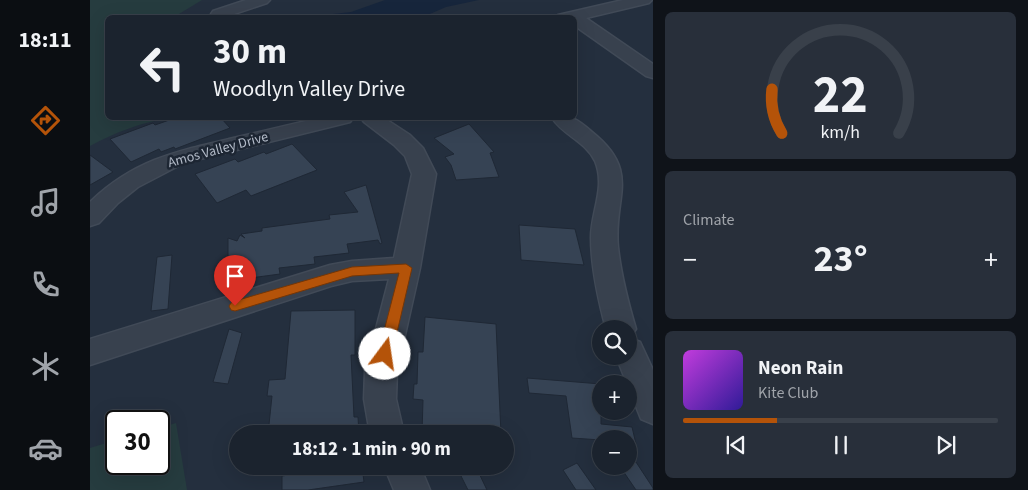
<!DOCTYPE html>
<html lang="en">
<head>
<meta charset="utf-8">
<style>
  body { margin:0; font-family:"Source Sans 3",sans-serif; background:#282f3a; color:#f1f3f6; height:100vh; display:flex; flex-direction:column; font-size:19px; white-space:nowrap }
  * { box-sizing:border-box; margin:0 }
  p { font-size:16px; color:#a0a4aa }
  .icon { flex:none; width:28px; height:28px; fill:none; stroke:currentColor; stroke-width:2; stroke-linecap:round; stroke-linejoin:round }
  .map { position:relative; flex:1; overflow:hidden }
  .details { display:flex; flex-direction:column; gap:12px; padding:12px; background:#0f1319; width:375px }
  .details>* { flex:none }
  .guide { position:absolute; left:15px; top:15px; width:472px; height:105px; border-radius:8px; box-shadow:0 5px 20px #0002,0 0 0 1px #39404a; background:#1b232e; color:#f1f3f6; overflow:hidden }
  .tools { position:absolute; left:502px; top:320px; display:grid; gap:10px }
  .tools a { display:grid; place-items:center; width:45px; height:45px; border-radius:50%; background:#1b232e; box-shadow:0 5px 20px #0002,0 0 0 1px #39404a; font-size:25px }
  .speed { position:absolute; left:15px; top:410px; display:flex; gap:10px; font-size:25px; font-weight:700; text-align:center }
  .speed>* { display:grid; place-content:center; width:65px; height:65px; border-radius:50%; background:#1b232e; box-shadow:0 5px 20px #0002,0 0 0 1px #39404a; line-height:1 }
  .speed .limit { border:2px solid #111; border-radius:8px; background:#fff; color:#111 }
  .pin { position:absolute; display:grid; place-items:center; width:42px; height:42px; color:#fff; margin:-51px -21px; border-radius:50% 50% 50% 0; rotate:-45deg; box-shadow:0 0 5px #0007 }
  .pin .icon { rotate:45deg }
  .me { position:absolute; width:55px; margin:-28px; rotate:14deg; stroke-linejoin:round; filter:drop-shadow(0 0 4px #0008) }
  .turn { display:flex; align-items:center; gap:18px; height:105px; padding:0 25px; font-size:22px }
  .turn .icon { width:65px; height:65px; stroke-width:2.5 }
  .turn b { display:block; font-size:35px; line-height:42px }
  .big { font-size:38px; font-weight:700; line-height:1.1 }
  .details .card { flex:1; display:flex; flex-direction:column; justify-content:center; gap:8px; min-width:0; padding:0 18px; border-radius:8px; background:#282f3a }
  .details .dial { align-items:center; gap:0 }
  .dial svg { height:130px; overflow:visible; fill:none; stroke:#39404a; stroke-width:7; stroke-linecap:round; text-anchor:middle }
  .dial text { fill:#f1f3f6; stroke:none }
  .song { display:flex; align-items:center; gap:15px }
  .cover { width:60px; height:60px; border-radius:8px; background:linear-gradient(135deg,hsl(290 70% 55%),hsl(250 70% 35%)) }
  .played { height:5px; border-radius:2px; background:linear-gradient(90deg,#b45309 30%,#39404a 30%) }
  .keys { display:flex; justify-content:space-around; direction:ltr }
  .heat { display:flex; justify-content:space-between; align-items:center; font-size:28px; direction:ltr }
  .trip { position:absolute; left:139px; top:425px; width:285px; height:50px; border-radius:25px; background:#1b232e; box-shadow:0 5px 20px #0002,0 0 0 1px #39404a; font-weight:700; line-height:50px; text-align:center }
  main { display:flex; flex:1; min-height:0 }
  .menu { display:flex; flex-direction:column; width:90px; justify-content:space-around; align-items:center; background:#0b0e12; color:#a0a4aa }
  .menu .icon { width:35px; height:35px }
  .menu .on { color:#b45309 }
  .menu b { font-size:22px; color:#f1f3f6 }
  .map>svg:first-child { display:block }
  .green { fill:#263c3f }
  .water { fill:#17263c }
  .building { fill:#364354; stroke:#1f2835 }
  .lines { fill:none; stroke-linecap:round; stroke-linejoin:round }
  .minor-casing { stroke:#414a57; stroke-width:3 }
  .minor { fill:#38414e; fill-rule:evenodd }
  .route { fill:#b45309; stroke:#753606 }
  .labels { text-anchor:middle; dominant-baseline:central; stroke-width:5; stroke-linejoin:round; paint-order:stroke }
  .street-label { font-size:14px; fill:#b4bcc9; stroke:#1d2633 }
</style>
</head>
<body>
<main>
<nav class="menu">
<b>18:11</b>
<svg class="icon on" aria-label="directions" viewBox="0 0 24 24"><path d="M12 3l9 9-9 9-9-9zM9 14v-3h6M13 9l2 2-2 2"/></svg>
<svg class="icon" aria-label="music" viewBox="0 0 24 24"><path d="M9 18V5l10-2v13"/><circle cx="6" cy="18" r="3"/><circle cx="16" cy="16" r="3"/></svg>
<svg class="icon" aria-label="phone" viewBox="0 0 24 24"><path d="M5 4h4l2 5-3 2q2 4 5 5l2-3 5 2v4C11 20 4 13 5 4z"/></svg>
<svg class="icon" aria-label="climate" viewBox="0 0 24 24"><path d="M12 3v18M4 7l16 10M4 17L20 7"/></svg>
<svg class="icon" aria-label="car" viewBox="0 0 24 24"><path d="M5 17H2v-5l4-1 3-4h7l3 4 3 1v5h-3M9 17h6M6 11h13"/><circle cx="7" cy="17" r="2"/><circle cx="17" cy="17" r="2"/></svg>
</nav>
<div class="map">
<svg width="563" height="490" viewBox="0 0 563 490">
  <rect width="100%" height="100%" fill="#242f3e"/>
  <!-- green -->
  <g class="green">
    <path d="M0,0H112L84,17L18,18V118H79C50,123 26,132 0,146Z"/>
    <path d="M86,423L97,490H0V448L26,440V464H69V428Z"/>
  </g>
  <!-- water -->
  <path class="water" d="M295,0H389L356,7L333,17H233L243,14L261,12Z"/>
  <!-- building -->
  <g class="building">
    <path d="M85,118H131L140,128L85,149L84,147L71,152L69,149L41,162L20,139L63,123L65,125Z"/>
    <path d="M379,124L404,152L400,153L409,177L366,180L361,165L355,157L364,154L344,138Z"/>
    <path d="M202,144L227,170L161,196L156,190L127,203L105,174L145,159L148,162L174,152L176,154Z"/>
    <path d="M0,155L23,172L0,185Z"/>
    <path d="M276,185L292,243L290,244L288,240L257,244L259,253L224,257L225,264L189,268L190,274L153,279V285L138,287V238L147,241L150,235L155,238L151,234L172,231V228L240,219L239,215L268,212L254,192Z"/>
    <path d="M429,225L485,229L494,265L431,260Z"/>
    <path d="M82,255L78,309L61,311L67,257Z"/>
    <path d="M265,310V355H261L264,417H268L269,434H178L182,396H177L179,380L195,379L201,311Z"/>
    <path d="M335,317L406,324L411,434H332L333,400L323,399L324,384H327L328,352H333Z"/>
    <path d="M139,329L152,333L138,384L123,382Z"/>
    <path d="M437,378L511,384V424L542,427L546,444L539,443V439H511V440L482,438L476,396L439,393Z"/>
    <path d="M546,462L563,488V490H546L531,468Z"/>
    <path d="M487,463L506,490H486L473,470Z"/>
    <path d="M262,466H272L274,482L218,490H192V476Z"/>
    <path d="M387,469L397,490H378L371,476Z"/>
  </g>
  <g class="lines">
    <defs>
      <g id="minor">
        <path d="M156,0H180L177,3L135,17H123L121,14L123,11Z"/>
        <path d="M533,0H562L559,3L496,18L563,64V78L556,76L485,26V18H466L468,15Z"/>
        <path d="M229,118H263L260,122L94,163L48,187L28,203L9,223L0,226V202C43,161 83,152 139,139C169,132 199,125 229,118Z"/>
        <path d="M271,118H294L320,135L333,148L346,174L330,268L307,371L306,399L314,434H280L274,399L275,371L299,279L262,281L241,286L0,365V339L240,265L262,261L304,258L322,174L315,156L304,145L274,122Z"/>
        <path d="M462,118C482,115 487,119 502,132C552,172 523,197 528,247C531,275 538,302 546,329L540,338L550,342L563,370V424L551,419L539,389V384H537L526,356H539V329H516C508,299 501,268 501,237C501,212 516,187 505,161C496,142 473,135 462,118Z"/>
        <path d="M294,466H330L340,490H304Z"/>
      </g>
    </defs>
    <!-- minor casing -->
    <use href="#minor" class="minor-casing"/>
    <!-- minor -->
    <use href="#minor" class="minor"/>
  </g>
  <!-- route -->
  <path class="route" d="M316,264L322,268L302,354L300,358L295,360L290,358L288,354L309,273L262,276L145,311L141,310L139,306L141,303L145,301L262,267Z"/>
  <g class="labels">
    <!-- street labels -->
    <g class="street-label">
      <text transform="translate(128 150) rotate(-15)">Amos Valley Drive</text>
    </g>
  </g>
</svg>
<div class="tools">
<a><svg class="icon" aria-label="search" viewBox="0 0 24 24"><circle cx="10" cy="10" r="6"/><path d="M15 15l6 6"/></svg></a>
<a>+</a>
<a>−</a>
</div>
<div class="speed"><div class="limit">30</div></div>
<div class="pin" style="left:145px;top:306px;background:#d93025"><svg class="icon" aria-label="arrive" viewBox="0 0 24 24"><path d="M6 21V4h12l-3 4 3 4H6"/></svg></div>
<svg class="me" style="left:295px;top:354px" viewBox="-20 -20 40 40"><circle r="19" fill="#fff"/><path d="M0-13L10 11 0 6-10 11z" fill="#b45309"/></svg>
<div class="trip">18:12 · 1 min · 90 m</div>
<div class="guide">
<div class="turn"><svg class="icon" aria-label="left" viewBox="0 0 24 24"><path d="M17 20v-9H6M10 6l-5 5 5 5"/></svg><div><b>30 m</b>Woodlyn Valley Drive</div></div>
</div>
</div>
<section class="details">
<div class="card dial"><svg viewBox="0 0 100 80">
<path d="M14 69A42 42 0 1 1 86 69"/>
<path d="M14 69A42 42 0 0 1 8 42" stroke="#b45309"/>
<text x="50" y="56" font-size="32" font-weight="700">22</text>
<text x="50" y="72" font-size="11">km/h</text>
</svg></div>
<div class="card"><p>Climate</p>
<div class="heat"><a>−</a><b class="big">23°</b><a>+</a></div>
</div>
<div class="card">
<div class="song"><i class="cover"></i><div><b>Neon Rain</b><p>Kite Club</p></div></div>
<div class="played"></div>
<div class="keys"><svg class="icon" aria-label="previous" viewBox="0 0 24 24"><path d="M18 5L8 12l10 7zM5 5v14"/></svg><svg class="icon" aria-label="pause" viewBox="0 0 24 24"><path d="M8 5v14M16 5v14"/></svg><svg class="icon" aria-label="next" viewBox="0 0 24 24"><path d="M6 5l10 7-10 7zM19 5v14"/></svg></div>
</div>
</section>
</main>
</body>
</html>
